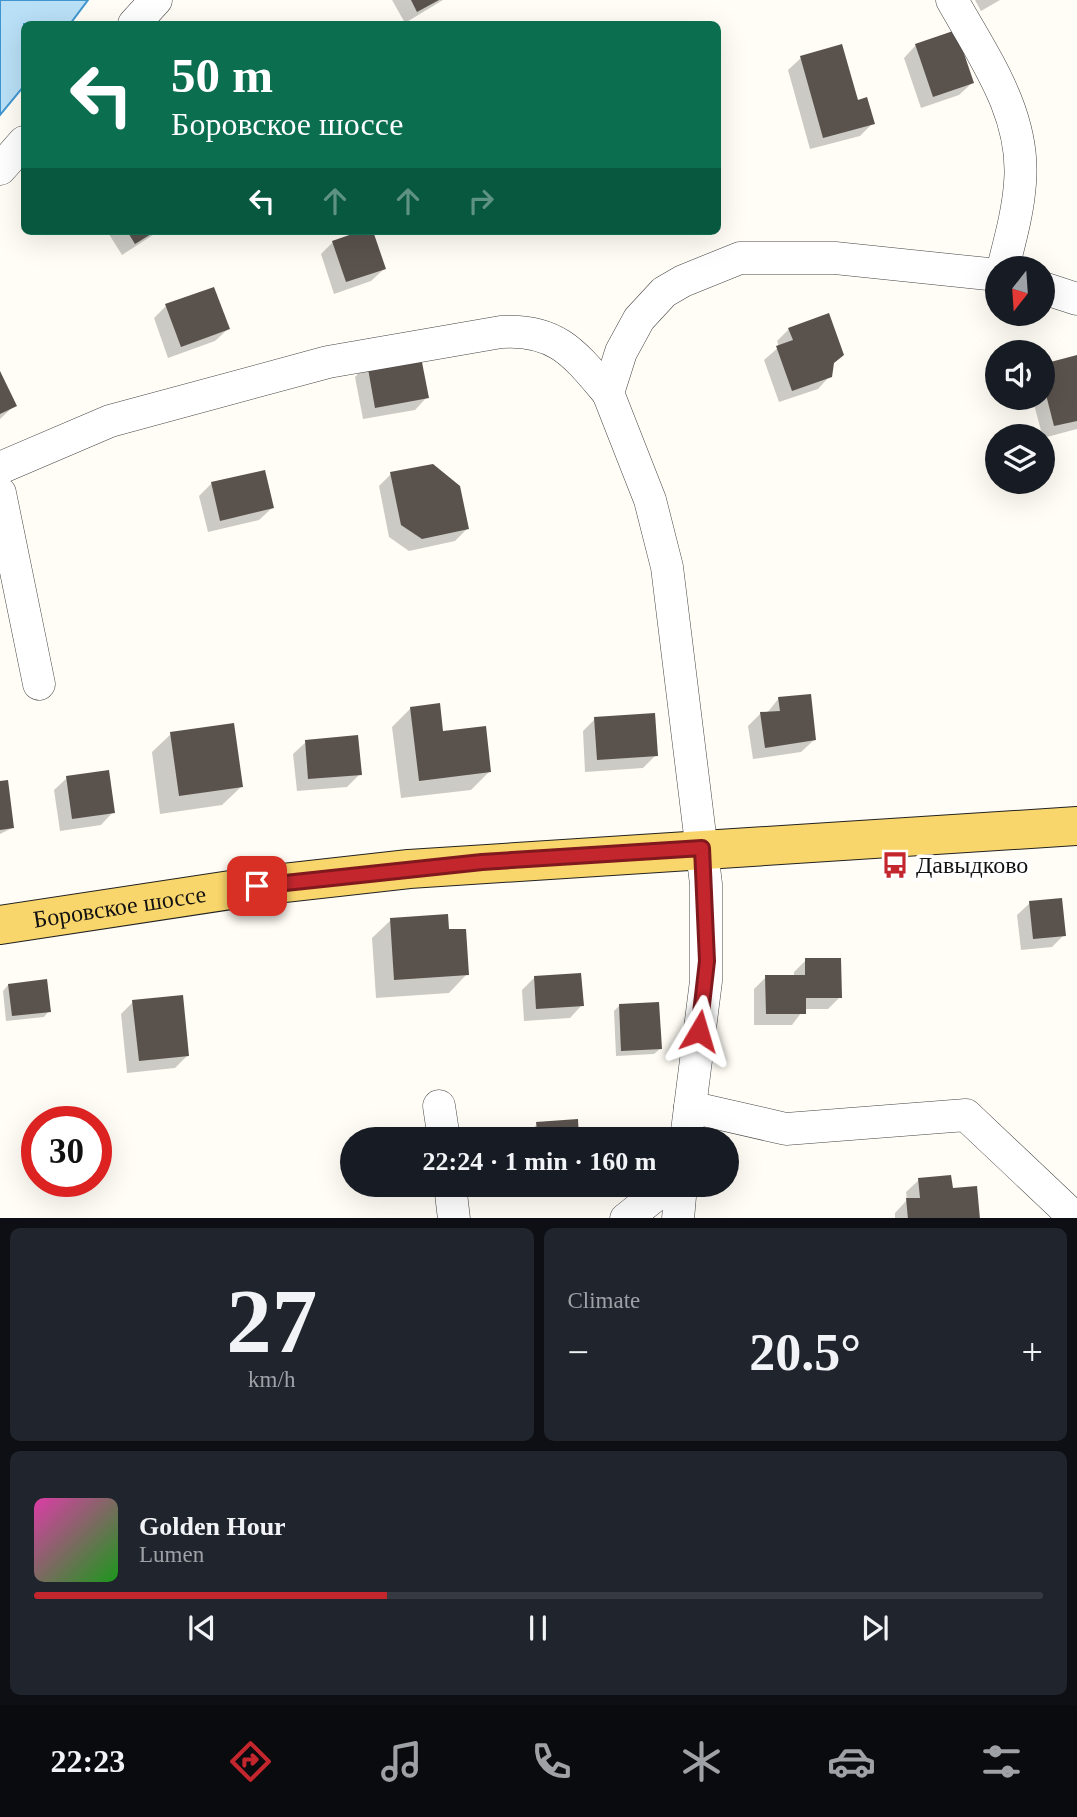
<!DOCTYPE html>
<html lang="en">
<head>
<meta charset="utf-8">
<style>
  body { margin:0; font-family:Georgia,serif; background:#20242c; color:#f1f3f6; height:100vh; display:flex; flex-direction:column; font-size:26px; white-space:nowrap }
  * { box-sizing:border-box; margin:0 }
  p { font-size:23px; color:#9ea1a6 }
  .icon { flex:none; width:38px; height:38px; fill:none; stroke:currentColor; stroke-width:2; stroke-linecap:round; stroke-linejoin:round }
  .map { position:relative; height:1218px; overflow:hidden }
  .drawer { display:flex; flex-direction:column; gap:10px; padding:10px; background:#0d0f14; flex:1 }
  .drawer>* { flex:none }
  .top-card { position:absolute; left:21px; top:21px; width:700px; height:214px; border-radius:10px; box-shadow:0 7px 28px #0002; background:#0b6e4f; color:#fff; overflow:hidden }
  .needle { width:46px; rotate:197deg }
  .buttons { position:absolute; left:985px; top:256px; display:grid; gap:14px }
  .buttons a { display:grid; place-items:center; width:70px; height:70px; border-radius:50%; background:#171b24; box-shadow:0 7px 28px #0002; font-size:35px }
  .speed { position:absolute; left:21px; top:1106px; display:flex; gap:14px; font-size:35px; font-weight:700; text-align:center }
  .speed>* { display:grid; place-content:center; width:91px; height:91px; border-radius:50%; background:#171b24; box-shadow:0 7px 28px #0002; line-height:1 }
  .speed .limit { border:10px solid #d22; background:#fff; color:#111 }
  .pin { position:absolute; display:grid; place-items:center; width:60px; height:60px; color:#fff; margin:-30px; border-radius:14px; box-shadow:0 4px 10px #0006 }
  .me { position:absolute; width:77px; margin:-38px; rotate:7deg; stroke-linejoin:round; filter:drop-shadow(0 0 5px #0008) }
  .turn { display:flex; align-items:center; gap:24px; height:147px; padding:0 35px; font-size:32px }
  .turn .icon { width:91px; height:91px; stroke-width:2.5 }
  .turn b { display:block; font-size:49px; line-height:60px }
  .lanes { display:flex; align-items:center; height:66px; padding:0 35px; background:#0003; justify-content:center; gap:35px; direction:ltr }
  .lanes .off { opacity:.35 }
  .big { font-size:52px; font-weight:700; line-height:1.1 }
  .drawer .tile { flex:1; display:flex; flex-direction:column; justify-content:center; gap:10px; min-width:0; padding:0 24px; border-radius:10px; background:#20242c }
  .drawer .dial { align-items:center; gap:0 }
  .dial b { font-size:91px; line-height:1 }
  .song { display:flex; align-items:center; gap:21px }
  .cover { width:84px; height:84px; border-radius:10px; background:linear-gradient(135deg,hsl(320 70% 55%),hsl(120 70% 35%)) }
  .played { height:7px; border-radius:4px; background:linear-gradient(90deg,#c4262e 35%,#363941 35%) }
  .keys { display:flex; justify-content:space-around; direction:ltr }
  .heat { display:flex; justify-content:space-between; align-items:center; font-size:38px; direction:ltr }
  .drawer .tiles { flex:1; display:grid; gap:10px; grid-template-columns:1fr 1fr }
  .tile:last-child { grid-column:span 2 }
  .trip { position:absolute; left:340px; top:1127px; width:399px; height:70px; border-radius:35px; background:#171b24; box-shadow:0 7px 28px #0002; font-weight:700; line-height:70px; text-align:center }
  .tabs { display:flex; height:112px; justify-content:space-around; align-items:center; background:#090b0e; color:#9ea1a6 }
  .tabs .icon { width:49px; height:49px }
  .tabs .selected { color:#c4262e }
  .tabs b { font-size:32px; color:#f1f3f6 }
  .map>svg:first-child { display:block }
  .water { fill:#b9e0f7; stroke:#3f96cf; stroke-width:2 }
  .shadow { fill:#0003 }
  .building { fill:#5a524d }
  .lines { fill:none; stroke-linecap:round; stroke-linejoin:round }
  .minor-casing { stroke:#444; stroke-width:33 }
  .major-casing { stroke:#222; stroke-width:40 }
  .minor { stroke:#fff; stroke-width:32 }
  .major { stroke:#f9d66b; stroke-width:38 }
  .route-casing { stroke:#7f191e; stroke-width:18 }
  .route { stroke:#c4262e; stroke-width:12 }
  .labels { text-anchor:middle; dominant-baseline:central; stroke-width:7; stroke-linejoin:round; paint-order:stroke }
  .poi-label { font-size:24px; fill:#111; stroke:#fff; text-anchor:start }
  .street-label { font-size:24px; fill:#111; stroke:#fff }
</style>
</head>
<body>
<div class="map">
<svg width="1077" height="1219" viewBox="0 0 1077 1219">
  <rect width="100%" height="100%" fill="#fffdf5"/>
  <!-- water -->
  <path class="water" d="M0,0H88L70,24H24V86L0,115Z"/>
  <!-- shadow -->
  <g class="shadow">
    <path d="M392,0H443L405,23Z"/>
    <path d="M975,0H1000L981,11Z"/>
    <path d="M916,45L972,83L959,95L921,108L904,58Z"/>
    <path d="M801,58L873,123L860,136L810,149L788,70Z"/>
    <path d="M107,231H159L122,255Z"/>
    <path d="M367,231H372L384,269L371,281L334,294L321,254L333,242Z"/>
    <path d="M166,306L228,329L215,341L168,358L154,318Z"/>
    <path d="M789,329L832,364L830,376L818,389L779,402L764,360L779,347L777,341Z"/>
    <path d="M1077,357V429L1043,438L1032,397H1043V365Z"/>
    <path d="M367,364L427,397L415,410L363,419L355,377Z"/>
    <path d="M0,375L15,405L0,419Z"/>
    <path d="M391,474L468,528L455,541L409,551L389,537L379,486Z"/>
    <path d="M212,483L272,508L259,520L208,532L199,496Z"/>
    <path d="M779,698L814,740L801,752L753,759L748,726L761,713H767Z"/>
    <path d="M411,708L489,772L471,790L401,798L392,727Z"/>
    <path d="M595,719L656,755L643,768L585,772L583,731Z"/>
    <path d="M171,734L241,787L222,805L160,814L152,752Z"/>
    <path d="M306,742L360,774L347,787L297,791L293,754Z"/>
    <path d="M67,778L113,812L101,825L60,831L54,790Z"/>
    <path d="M0,783L12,828L0,834Z"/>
    <path d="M1030,903L1064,935L1052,947L1021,950L1017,915Z"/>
    <path d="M391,920L447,931L467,974L449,993L376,998L372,938Z"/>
    <path d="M806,960L840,997L828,1009H804L792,1025H754V989L766,977H794V972Z"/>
    <path d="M534,978L582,1005L570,1018L524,1021L522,990Z"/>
    <path d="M8,985L49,1011L44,1017L6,1021L3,991Z"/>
    <path d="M133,1002L188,1055L175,1068L127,1073L121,1014Z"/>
    <path d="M619,1006L660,1049L654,1054L616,1056L614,1011Z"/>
    <path d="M576,1121L578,1139H525L537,1124Z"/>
    <path d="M919,1180L951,1190L978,1219H895V1213L907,1200L906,1192Z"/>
  </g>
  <!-- building -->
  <g class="building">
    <path d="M411,0H439L417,12Z"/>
    <path d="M956,30L974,83L933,97L915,44Z"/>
    <path d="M842,44L858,100L867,97L875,124L823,138L800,56Z"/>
    <path d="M127,231H156L135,244Z"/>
    <path d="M361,231H373L386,269L346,282L332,241Z"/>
    <path d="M214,287L230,329L181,347L165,304Z"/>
    <path d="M829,313L844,355L834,363L832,377L792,391L776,346L793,340L788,328Z"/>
    <path d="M420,352L429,398L375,408L367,363Z"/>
    <path d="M1077,355V421L1054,426L1043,383V364Z"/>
    <path d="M0,371L17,406L0,414Z"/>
    <path d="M433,464L460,486L469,529L422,539L401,525L390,472Z"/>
    <path d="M265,470L274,508L220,521L211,482Z"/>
    <path d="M811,694L816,740L765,748L760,712L780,711L778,697Z"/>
    <path d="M440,703L443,731L486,726L491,772L419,781L410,707Z"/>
    <path d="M655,713L658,756L597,760L594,717Z"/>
    <path d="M234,723L243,787L179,796L170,732Z"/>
    <path d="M358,735L362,775L308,779L305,740Z"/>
    <path d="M109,770L115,813L72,819L66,776Z"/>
    <path d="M8,780L14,828L0,830V781Z"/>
    <path d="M1062,898L1066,936L1033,939L1029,901Z"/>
    <path d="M448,914L449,929H466L469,975L394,980L390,918Z"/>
    <path d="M805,958H841L842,998H806V1014H766L765,975H805Z"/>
    <path d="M581,973L584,1006L536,1009L534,976Z"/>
    <path d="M47,979L51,1012L12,1016L8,984Z"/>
    <path d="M183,995L189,1056L139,1061L132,1000Z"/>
    <path d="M659,1002L662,1049L621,1051L619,1004Z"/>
    <path d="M578,1119L579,1139H538L536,1122Z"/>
    <path d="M951,1175L953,1188L977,1186L980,1219H908L906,1198H920L918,1178Z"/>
  </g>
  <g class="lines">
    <defs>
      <g id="minor">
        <path d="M952,0C984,57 1026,115 1020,183C1018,212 1010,240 1003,268"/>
        <path d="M134,24L156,0"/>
        <path d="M0,169L24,142"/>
        <path d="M1043,288L1077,299"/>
        <path d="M0,468L110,421L328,362L501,332C556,328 575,354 608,393"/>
        <path d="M0,493L39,684"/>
        <path d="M439,1106L444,1139"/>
        <path d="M690,1107L786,1129L966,1115L1076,1219"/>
        <path d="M686,1139L706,981V884L667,567L650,500L608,393L621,352L639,319L664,292L683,281L740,258H835L998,275"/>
        <path d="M450,1185L454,1219"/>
        <path d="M626,1219L668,1185"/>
        <path d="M678,1219L681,1185"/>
      </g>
      <g id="major">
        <path id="s1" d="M0,925L257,886L409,869L1077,826"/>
      </g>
    </defs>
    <!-- minor casing -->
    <use href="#minor" class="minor-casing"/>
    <!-- major casing -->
    <use href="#major" class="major-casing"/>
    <!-- minor -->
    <use href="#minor" class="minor"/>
    <!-- major -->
    <use href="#major" class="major"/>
  </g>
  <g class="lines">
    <defs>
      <path id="route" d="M257,886L482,862L702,848L707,961L699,1031"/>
    </defs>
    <!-- route casing -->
    <use href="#route" class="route-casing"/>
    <!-- route -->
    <use href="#route" class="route"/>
  </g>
  <!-- icons -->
  <defs>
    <symbol id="bus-bare" viewBox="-9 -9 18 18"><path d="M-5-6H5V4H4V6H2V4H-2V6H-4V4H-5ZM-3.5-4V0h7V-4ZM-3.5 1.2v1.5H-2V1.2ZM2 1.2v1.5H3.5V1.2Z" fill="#c4262e" stroke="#fff" stroke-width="2.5" paint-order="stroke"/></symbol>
  </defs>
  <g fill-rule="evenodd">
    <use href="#bus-bare" x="876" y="846" width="38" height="38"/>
  </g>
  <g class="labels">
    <!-- poi labels -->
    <g class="poi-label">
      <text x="916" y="865">Давыдково</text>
    </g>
    <!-- street labels -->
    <g class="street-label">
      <text stroke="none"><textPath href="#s1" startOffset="121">Боровское шоссе</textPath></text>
    </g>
  </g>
</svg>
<div class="buttons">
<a><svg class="needle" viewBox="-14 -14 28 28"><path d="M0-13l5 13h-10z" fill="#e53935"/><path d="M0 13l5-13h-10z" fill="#9ea1a6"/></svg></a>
<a><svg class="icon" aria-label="sound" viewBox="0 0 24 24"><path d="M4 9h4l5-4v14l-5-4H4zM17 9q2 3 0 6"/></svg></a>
<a><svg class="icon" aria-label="layers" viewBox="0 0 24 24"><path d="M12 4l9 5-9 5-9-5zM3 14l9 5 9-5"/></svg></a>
</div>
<div class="speed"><div class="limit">30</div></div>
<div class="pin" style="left:257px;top:886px;background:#d93025"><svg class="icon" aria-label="arrive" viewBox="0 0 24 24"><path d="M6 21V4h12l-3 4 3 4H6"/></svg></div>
<svg class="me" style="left:699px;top:1031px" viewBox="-20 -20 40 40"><path d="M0-17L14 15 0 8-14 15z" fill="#c4262e" stroke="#fff" stroke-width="4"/></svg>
<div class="trip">22:24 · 1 min · 160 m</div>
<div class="top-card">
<div class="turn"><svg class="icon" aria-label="left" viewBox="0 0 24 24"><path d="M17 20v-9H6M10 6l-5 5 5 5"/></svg><div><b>50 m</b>Боровское шоссе</div></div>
<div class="lanes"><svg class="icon" aria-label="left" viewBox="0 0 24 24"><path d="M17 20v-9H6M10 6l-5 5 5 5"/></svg><svg class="icon off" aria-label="ahead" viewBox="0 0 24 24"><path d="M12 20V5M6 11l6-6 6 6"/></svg><svg class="icon off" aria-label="ahead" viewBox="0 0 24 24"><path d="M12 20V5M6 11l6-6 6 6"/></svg><svg class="icon off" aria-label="right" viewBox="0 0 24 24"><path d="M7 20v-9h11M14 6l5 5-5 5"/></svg></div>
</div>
</div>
<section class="drawer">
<div class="tiles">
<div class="tile dial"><b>27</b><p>km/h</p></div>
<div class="tile"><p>Climate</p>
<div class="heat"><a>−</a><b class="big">20.5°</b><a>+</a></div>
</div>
<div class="tile">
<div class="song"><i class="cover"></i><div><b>Golden Hour</b><p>Lumen</p></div></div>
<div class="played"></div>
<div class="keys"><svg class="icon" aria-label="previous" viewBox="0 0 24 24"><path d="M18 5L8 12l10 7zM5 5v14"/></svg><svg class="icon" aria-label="pause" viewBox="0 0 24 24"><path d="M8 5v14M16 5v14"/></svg><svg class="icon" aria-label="next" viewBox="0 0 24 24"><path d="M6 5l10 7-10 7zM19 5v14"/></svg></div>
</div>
</div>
</section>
<nav class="tabs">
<b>22:23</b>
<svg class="icon selected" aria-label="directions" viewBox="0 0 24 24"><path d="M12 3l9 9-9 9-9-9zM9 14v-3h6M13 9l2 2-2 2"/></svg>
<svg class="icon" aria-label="music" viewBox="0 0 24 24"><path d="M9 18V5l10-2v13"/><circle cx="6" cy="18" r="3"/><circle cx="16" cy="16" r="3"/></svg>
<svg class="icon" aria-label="phone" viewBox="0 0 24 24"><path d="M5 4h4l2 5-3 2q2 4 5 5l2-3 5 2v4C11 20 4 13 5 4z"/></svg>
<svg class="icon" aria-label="climate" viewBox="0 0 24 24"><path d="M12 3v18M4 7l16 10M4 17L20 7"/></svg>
<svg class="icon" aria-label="car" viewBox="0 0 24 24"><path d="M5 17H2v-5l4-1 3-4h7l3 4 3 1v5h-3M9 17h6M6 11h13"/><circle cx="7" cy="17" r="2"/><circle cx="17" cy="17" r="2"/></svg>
<svg class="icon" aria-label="filters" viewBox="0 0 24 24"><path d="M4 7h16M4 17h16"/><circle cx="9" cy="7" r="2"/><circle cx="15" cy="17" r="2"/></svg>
</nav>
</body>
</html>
